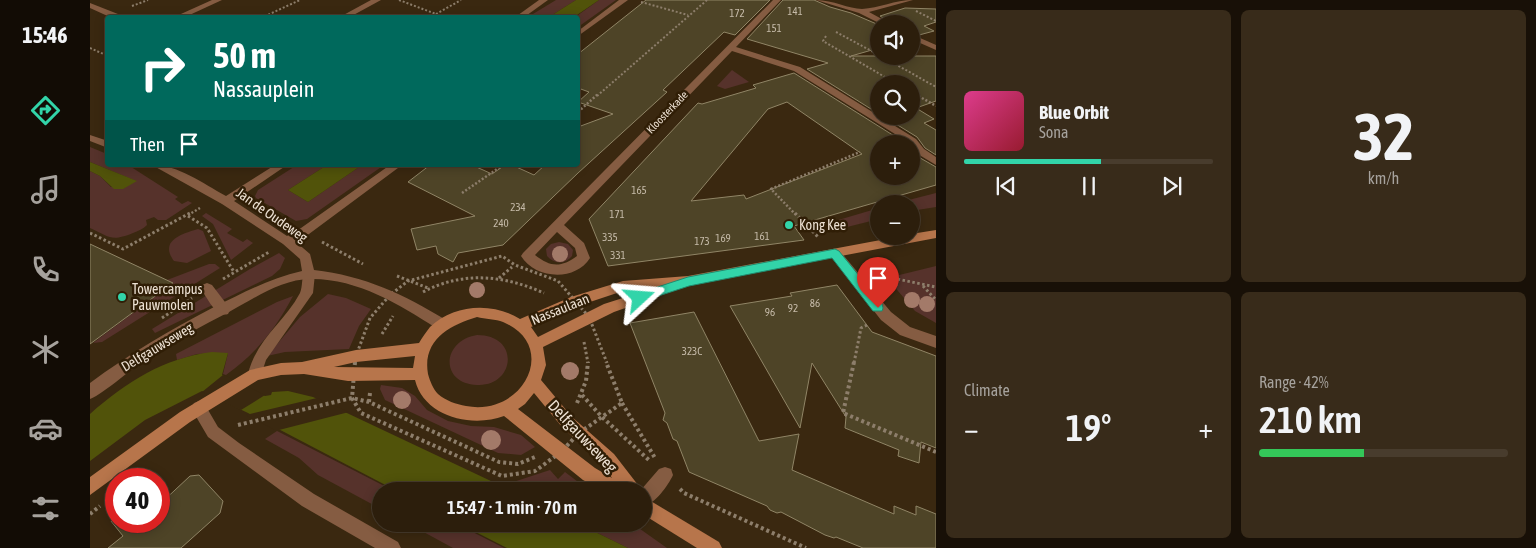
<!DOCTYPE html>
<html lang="en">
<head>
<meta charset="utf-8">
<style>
  body { margin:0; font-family:"Asap Condensed",sans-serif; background:#382b1a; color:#f1f3f6; height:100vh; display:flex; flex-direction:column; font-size:19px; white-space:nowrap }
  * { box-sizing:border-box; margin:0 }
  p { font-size:16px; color:#a6a29d }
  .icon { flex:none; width:28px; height:28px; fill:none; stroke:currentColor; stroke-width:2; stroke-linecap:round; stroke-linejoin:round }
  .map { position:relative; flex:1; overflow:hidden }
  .panel { display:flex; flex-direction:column; gap:10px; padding:10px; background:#181007; width:600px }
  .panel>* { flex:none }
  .banner { position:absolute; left:15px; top:15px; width:475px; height:152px; border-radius:5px; box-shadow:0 2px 12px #0003,0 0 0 1px #483c2d; background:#00695c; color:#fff; overflow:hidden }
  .fabs { position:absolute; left:780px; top:15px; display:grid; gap:10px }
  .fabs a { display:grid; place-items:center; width:50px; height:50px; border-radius:50%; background:#2c1e0c; box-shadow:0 2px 12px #0003,0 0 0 1px #483c2d; font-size:25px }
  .speed { position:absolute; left:15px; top:468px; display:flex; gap:10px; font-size:25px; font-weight:700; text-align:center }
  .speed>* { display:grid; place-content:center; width:65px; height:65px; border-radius:50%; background:#2c1e0c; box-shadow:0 2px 12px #0003,0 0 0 1px #483c2d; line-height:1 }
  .speed .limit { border:8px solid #d22; background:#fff; color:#111 }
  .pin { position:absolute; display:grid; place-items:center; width:42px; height:42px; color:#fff; margin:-51px -21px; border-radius:50% 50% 50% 0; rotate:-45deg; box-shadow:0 0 5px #0007 }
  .pin .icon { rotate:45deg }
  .me { position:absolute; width:55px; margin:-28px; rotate:71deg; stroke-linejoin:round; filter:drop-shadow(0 0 4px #0008) }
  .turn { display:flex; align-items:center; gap:18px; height:105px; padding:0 25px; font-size:22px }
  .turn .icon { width:65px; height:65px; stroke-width:2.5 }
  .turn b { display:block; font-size:35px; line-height:42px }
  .then { display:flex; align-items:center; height:48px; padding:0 25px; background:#0003; gap:10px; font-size:19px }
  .big { font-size:38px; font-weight:600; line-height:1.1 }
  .panel .card { flex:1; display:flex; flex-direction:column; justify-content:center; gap:8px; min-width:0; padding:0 18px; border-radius:8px; background:#382b1a }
  .panel .dial { align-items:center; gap:0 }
  .dial b { font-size:65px; line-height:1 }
  .song { display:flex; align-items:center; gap:15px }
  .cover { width:60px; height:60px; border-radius:8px; background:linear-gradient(135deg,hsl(330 70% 55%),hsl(350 70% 35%)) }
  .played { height:5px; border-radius:2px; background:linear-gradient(90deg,#32d4a9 55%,#483c2d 55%) }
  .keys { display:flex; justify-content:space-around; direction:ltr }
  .heat { display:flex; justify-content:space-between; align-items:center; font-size:28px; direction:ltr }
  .charge { height:8px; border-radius:4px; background:linear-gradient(90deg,#34c759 42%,#483c2d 0) }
  .panel .tiles { flex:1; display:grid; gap:10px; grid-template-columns:repeat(2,1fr) }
  .trip { position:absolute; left:282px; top:482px; width:280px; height:50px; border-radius:25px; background:#2c1e0c; box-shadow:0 2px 12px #0003,0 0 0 1px #483c2d; font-weight:600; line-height:50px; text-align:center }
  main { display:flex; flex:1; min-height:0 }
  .dock { display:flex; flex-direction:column; width:90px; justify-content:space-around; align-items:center; background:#120c05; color:#a6a29d }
  .dock .icon { width:35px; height:35px }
  .dock .active { color:#32d4a9 }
  .dock b { font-size:22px; color:#f1f3f6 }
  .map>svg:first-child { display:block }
  .green { fill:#56322b }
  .water { fill:#51530a }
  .pier { fill:#3a2810 }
  .building { fill:#4e4427; stroke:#908566; fill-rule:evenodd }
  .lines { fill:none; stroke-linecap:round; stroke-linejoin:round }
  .path-far3 { stroke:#8d7e6b; stroke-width:2; stroke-dasharray:2 2; stroke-linecap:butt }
  .path-far2 { stroke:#8d7e6b; stroke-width:2.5; stroke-dasharray:2 2; stroke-linecap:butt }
  .path-far1 { stroke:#8d7e6b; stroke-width:3; stroke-dasharray:2.5 2.5; stroke-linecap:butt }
  .path { stroke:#8d7e6b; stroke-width:4; stroke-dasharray:3 3; stroke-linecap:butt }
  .lane { fill:#855c42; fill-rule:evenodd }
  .street { fill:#855c42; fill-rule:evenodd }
  .secondary { fill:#b7754b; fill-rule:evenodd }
  .tree { fill:#a37a69 }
  .route { fill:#32d4a9; stroke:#208a6e }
  .poi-dot { fill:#32d4a9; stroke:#301e06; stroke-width:2 }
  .labels { text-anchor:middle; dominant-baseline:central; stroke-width:5; stroke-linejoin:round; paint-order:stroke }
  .number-label { font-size:11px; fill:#c5baa8 }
  .far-street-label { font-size:11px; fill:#ede1d3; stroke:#301e06 }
  .street-label { font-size:14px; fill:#ede1d3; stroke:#301e06 }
  .poi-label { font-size:14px; fill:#ede1d3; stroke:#301e06; text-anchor:start }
  .near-street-label { font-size:16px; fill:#ede1d3; stroke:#301e06 }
</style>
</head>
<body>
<main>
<nav class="dock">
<b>15:46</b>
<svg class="icon active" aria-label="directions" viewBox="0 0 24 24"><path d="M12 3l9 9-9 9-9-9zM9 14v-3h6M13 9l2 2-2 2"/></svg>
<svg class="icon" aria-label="music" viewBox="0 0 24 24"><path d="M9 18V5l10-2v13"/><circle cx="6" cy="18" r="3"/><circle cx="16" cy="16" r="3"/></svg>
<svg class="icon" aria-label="phone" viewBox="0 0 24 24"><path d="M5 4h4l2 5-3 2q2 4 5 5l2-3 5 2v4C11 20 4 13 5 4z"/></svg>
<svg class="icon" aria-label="climate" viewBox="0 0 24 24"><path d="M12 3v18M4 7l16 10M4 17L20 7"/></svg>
<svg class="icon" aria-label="car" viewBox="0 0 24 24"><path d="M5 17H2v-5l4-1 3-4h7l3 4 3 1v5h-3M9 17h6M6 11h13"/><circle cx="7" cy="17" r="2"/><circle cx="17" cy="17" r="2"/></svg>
<svg class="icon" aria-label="filters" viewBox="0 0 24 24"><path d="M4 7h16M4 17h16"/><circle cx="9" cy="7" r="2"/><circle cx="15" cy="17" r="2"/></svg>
</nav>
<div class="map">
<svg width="846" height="548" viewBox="0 0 846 548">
  <rect width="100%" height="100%" fill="#3a2810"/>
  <!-- green -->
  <g class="green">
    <path d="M466,0H486L459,17H438Z"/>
    <path d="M509,0H526L488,27V18H484Z"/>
    <path d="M642,70L659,82L635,89L627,86Z"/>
    <path d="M0,147L17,154L18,165H38L88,197L85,199L92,204L98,201L102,203L76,220H68L64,217L56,220L57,225C53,229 48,231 43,233C21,242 20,237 0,228V171L10,176L21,187L46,181L0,162Z"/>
    <path d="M207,165H237L198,190L218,202L272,165H294L217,219L206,221L166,198L165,196L168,190Z"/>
    <path d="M846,193V207L821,211V204H803Z"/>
    <path d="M789,208V219L737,232L728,226Z"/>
    <path d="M116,213L142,229L137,233L153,242L157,239L163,243L141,260L123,224L112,216Z"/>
    <path d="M108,229L113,231L121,251L97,263L84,261C69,241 91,234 108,229Z"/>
    <path d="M469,242L478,244L483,250L482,256C475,265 464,264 457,256L456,249L461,244Z"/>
    <path d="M189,253L195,258L190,269L182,276L65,333L62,329L160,269Z"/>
    <path d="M119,264H125L130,268L12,342L3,343L83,283L77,280Z"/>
    <path d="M846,266V323L825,311L797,278Z"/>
    <path d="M238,294L256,298L281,309L269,326L259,349L195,352L177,356L210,317Z"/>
    <path d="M203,296C186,328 166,354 136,375L133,374L138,353L107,354L87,360L86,354L187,302Z"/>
    <path d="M387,335C431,335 425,387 387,385C350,384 351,341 387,335Z"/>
    <path d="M291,385L312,388L325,396L337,410L358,421L381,426L404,427L431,435L445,447L431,455L408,453L295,400L290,389Z"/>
    <path d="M187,431L191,433L304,491H291V509L228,475L209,458L175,439Z"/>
    <path d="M460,470L468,479L475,472L500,491H422L411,486Z"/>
    <path d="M319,524H367L414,548H363Z"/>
    <path d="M489,524H543L577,548H538Z"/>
  </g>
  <!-- water -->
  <g class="water">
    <path d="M486,0H509L484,17H459Z"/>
    <path d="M0,162L47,181L33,189H24L10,176L0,171Z"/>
    <path d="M237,165H272L218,202L198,190Z"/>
    <path d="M122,352L138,353L132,375L175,396L181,395L182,392L198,391L223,397L422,491H307L158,413L112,391L55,420L0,461V414C36,382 74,358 122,352Z"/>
    <path d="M370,524H489L538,548H417Z"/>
  </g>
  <!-- pier -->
  <g class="pier">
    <path d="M133,375L175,395L151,410L112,392Z"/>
    <path d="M227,398L259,412L189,430H185L156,415Z"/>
  </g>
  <!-- building -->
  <g class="building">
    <path d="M556,0H680L645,35L634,32L573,90L577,92L488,173L413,245L368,253L363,262L348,254L346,246L327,250L321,229L385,216L318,182L340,165H382L402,174L415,165H422L444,175L455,165H488V127L523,114L488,102L499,92L488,88V54Z"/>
    <path d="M693,0H724L740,7L761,13L789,25V48L761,56H846V101L826,108L844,119L834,123L846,130V155L835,148L827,137L793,116H821V84H789V114L717,69L738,63L657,39Z"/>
    <path d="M815,8L846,9V22L834,26L844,31L829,35L821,32V24H803L790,16Z"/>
    <path d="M704,73L817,144H789V176H821V148L825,155L846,167V185L704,226L714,240L518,266L499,219L608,103L612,104L666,88L663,85ZM697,102L772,154L656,199L654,195L601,201L678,109Z"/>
    <path d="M0,244L83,283L0,344Z"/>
    <path d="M747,285L782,332L846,356V448L831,442L829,463L808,456L809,450L755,428L756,417L722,363L710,428L640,306L702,296L700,293Z"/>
    <path d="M604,312L669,441L709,434L702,470L804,514V506L826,515V506L846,514V548H773L746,537L744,538L735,535L691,512L687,513L680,510L677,506L599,472L587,441L583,439L577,423L573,420L575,413L540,323Z"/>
    <path d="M109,475L133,501L130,513L91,548H18L33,536L21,521H69V505L100,476Z"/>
  </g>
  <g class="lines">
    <!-- path-far3 -->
    <g class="path-far3">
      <path d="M309,0L346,14"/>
      <path d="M551,2L598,15"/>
      <path d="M42,6L58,0"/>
      <path d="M826,11L846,21"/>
      <path d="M171,18L210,0"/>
      <path d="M339,18L371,0"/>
      <path d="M746,32L789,55"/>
      <path d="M736,36L733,41L807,84"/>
      <path d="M0,48L18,56"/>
      <path d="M791,56L846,87"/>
      <path d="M821,92L828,96"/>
      <path d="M507,96L617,0"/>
    </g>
    <!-- path-far2 -->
    <g class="path-far2">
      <path d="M825,94L846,106"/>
      <path d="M488,112L508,94"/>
      <path d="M372,193L413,165"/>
      <path d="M98,215L110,208"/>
      <path d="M706,215L681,189L770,152"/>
    </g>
    <!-- path-far1 -->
    <g class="path-far1">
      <path d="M705,213L729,238"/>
      <path d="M98,216L117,228L144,272"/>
      <path d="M0,233L33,249L100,213"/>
      <path d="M232,242L273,264"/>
      <path d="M307,276L338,288"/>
      <path d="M409,278L422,267"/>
      <path d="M133,279L179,252"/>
      <path d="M797,284L800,287L806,285L801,279H807L846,287"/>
      <path d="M833,286L846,300"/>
      <path d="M333,292C373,271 413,275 454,293"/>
      <path d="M72,318L102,298"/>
      <path d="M292,334L303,316"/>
      <path d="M494,342L498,363"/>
      <path d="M265,363L266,356L280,318L300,295L318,281L412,256L425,265L468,281L499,317L517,363"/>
      <path d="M764,363L771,328L777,325"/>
    </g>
    <!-- path -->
    <g class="path">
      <path d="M265,362L262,398L271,413L412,476L445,471L471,452L489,433L532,403L516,362"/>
      <path d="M764,362L753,413L846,452"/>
      <path d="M492,395L512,417L560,461"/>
      <path d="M279,402L280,393"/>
      <path d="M487,403L496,381L498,362"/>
      <path d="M532,403L565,458"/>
      <path d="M148,425L262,398L279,402L409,462L428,464L445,457"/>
      <path d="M590,489L594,493L716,548"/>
      <path d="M0,514L10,506"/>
    </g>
    <!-- lane -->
    <g class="lane">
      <path d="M219,269L223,271L225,274L223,293L176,360L170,378L165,380L160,378L158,374C167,338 194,323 210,293C213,286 211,278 215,271Z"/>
      <path d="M117,283L122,285L138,306L140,310L138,314C126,318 119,300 112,291L111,288L112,285Z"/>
    </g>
    <!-- street -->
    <g class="street">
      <path d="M122,0H132L93,18H82Z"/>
      <path d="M281,0H291L258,18H248Z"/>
      <path d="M449,0H458L433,18H424Z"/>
      <path d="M529,0H538L488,36V31Z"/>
      <path d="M683,0H691L646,47L710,67L826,139L834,149L846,157V165L826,153L821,144L704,71L642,51L474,225L494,243L500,258C485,282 445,279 431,256L433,253ZM467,232L485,248L487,256C471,268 460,267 445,255Z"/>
      <path d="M726,0C743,0 759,9 772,9C789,8 805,0 823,0L779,12L801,24H791L769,13Z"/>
      <path d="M0,3L33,16V18H22L0,8Z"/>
      <path d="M821,34L846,45V50L821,39Z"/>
      <path d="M0,135L18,141V148L0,141Z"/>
      <path d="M62,165C89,165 112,183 136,196L185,165H197L144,201L197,236L211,228L300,165H312L219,234L206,242L220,254L224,270C275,276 313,294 356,320L358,324L356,328L351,329L346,328C309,304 266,278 220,279C192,279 163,299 139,312C112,326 85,340 59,357C43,367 15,393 0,399V383C39,354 80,330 124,307C153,293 180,278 212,271L210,259L193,244L132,204Z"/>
      <path d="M745,249L749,250L801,312L820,327L846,336V348L810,335L791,320L741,256L739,253L741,250Z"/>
      <path d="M109,401L114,403L128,427L149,443L224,494L308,542L311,548H285L212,506L118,437L101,408L104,403Z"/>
      <path d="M575,467L581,469L583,475C578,486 565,503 554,507V491H550L569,469Z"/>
    </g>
    <!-- secondary -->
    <g class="secondary">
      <path d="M846,230V238L587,287L586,290L524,312L453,347L456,365L451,380L482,417L524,454L548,485L550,491H514L493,480L414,416C382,428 334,417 325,380L258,381L214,374L191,375L168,380L100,422L0,495V477L90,412L160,370L191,363L212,362L266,350L329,343C332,338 336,332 340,327C364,304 403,302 430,319L481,297L533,281L598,276L812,236H821V234ZM561,289L514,304L448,337L441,327L491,305L533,291ZM387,317C395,319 406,319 413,322C470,346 433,417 376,406C366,404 356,401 348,394C343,389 340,381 338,374C332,340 360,325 387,317ZM325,356L323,368L244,367L266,362ZM444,393L472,427L512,464L522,478L505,468L428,409L435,404Z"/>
      <path d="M554,497L629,542L632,548H607L554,515Z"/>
    </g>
  </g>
  <!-- trees -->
  <g class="tree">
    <circle cx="470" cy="254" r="8"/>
    <circle cx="387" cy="290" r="8"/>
    <circle cx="822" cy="300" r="8"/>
    <circle cx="837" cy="304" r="8"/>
    <circle cx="480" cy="371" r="9"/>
    <circle cx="312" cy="400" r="9"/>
    <circle cx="401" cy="440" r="10"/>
  </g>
  <!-- route -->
  <path class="route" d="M745,249L749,251L792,304L793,308L792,311H783L742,258L599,286L550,302L546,301L544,298L546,294L598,277Z"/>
  <!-- markers -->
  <g class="poi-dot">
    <circle cx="699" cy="225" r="5"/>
    <circle cx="32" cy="297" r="5"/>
  </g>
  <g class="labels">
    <!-- number labels -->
    <g class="number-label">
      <text x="705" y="11">141</text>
      <text x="647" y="13">172</text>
      <text x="684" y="28">151</text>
      <text x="549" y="190">165</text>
      <text x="428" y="207">234</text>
      <text x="527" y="214">171</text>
      <text x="411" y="223">240</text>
      <text x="672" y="236">161</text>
      <text x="520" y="237">335</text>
      <text x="633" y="238">169</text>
      <text x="612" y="241">173</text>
      <text x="528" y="255">331</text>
      <text x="725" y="303">86</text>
      <text x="703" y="308">92</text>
      <text x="680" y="312">96</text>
      <text x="602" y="351">323C</text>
    </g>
    <!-- far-street labels -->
    <g class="far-street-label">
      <text transform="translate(577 112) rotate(-46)">Kloosterkade</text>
    </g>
    <!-- street labels -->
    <g class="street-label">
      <text transform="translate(182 215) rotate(35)">Jan de Oudeweg</text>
      <text transform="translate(470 309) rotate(-22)">Nassaulaan</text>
      <text transform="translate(67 347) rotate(-31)">Delfgauwseweg</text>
    </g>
    <!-- poi labels -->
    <g class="poi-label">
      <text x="709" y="225">Kong Kee</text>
      <text x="42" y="289">Towercampus<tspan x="42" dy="16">Pauwmolen</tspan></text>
    </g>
    <!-- near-street labels -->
    <g class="near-street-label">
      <text transform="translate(493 436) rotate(47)">Delfgauwseweg</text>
    </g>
  </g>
</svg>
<div class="fabs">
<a><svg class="icon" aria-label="sound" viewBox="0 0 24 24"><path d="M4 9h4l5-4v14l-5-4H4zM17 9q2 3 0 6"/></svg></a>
<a><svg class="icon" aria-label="search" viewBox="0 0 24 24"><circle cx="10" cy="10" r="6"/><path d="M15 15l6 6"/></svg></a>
<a>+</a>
<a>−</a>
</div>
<div class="speed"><div class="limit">40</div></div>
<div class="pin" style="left:788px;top:308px;background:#d93025"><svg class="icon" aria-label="arrive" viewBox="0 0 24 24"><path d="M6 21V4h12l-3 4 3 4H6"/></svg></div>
<svg class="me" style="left:550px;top:298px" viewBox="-20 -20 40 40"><path d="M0-17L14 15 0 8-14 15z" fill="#32d4a9" stroke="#fff" stroke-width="4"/></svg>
<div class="trip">15:47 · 1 min · 70 m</div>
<div class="banner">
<div class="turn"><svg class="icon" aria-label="right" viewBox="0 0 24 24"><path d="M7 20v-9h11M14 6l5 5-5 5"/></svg><div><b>50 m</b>Nassauplein</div></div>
<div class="then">Then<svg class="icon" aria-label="arrive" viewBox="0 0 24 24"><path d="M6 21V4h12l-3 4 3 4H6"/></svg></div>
</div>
</div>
<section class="panel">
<div class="tiles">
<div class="card">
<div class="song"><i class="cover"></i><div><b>Blue Orbit</b><p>Sona</p></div></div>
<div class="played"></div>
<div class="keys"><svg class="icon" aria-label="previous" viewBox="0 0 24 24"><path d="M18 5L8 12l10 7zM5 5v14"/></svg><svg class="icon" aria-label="pause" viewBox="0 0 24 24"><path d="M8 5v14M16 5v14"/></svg><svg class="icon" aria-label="next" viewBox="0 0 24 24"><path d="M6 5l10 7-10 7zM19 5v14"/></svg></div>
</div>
<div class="card dial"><b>32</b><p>km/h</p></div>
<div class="card"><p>Climate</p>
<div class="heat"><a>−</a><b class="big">19°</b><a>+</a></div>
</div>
<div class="card"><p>Range · 42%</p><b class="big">210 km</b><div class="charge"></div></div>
</div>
</section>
</main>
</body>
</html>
